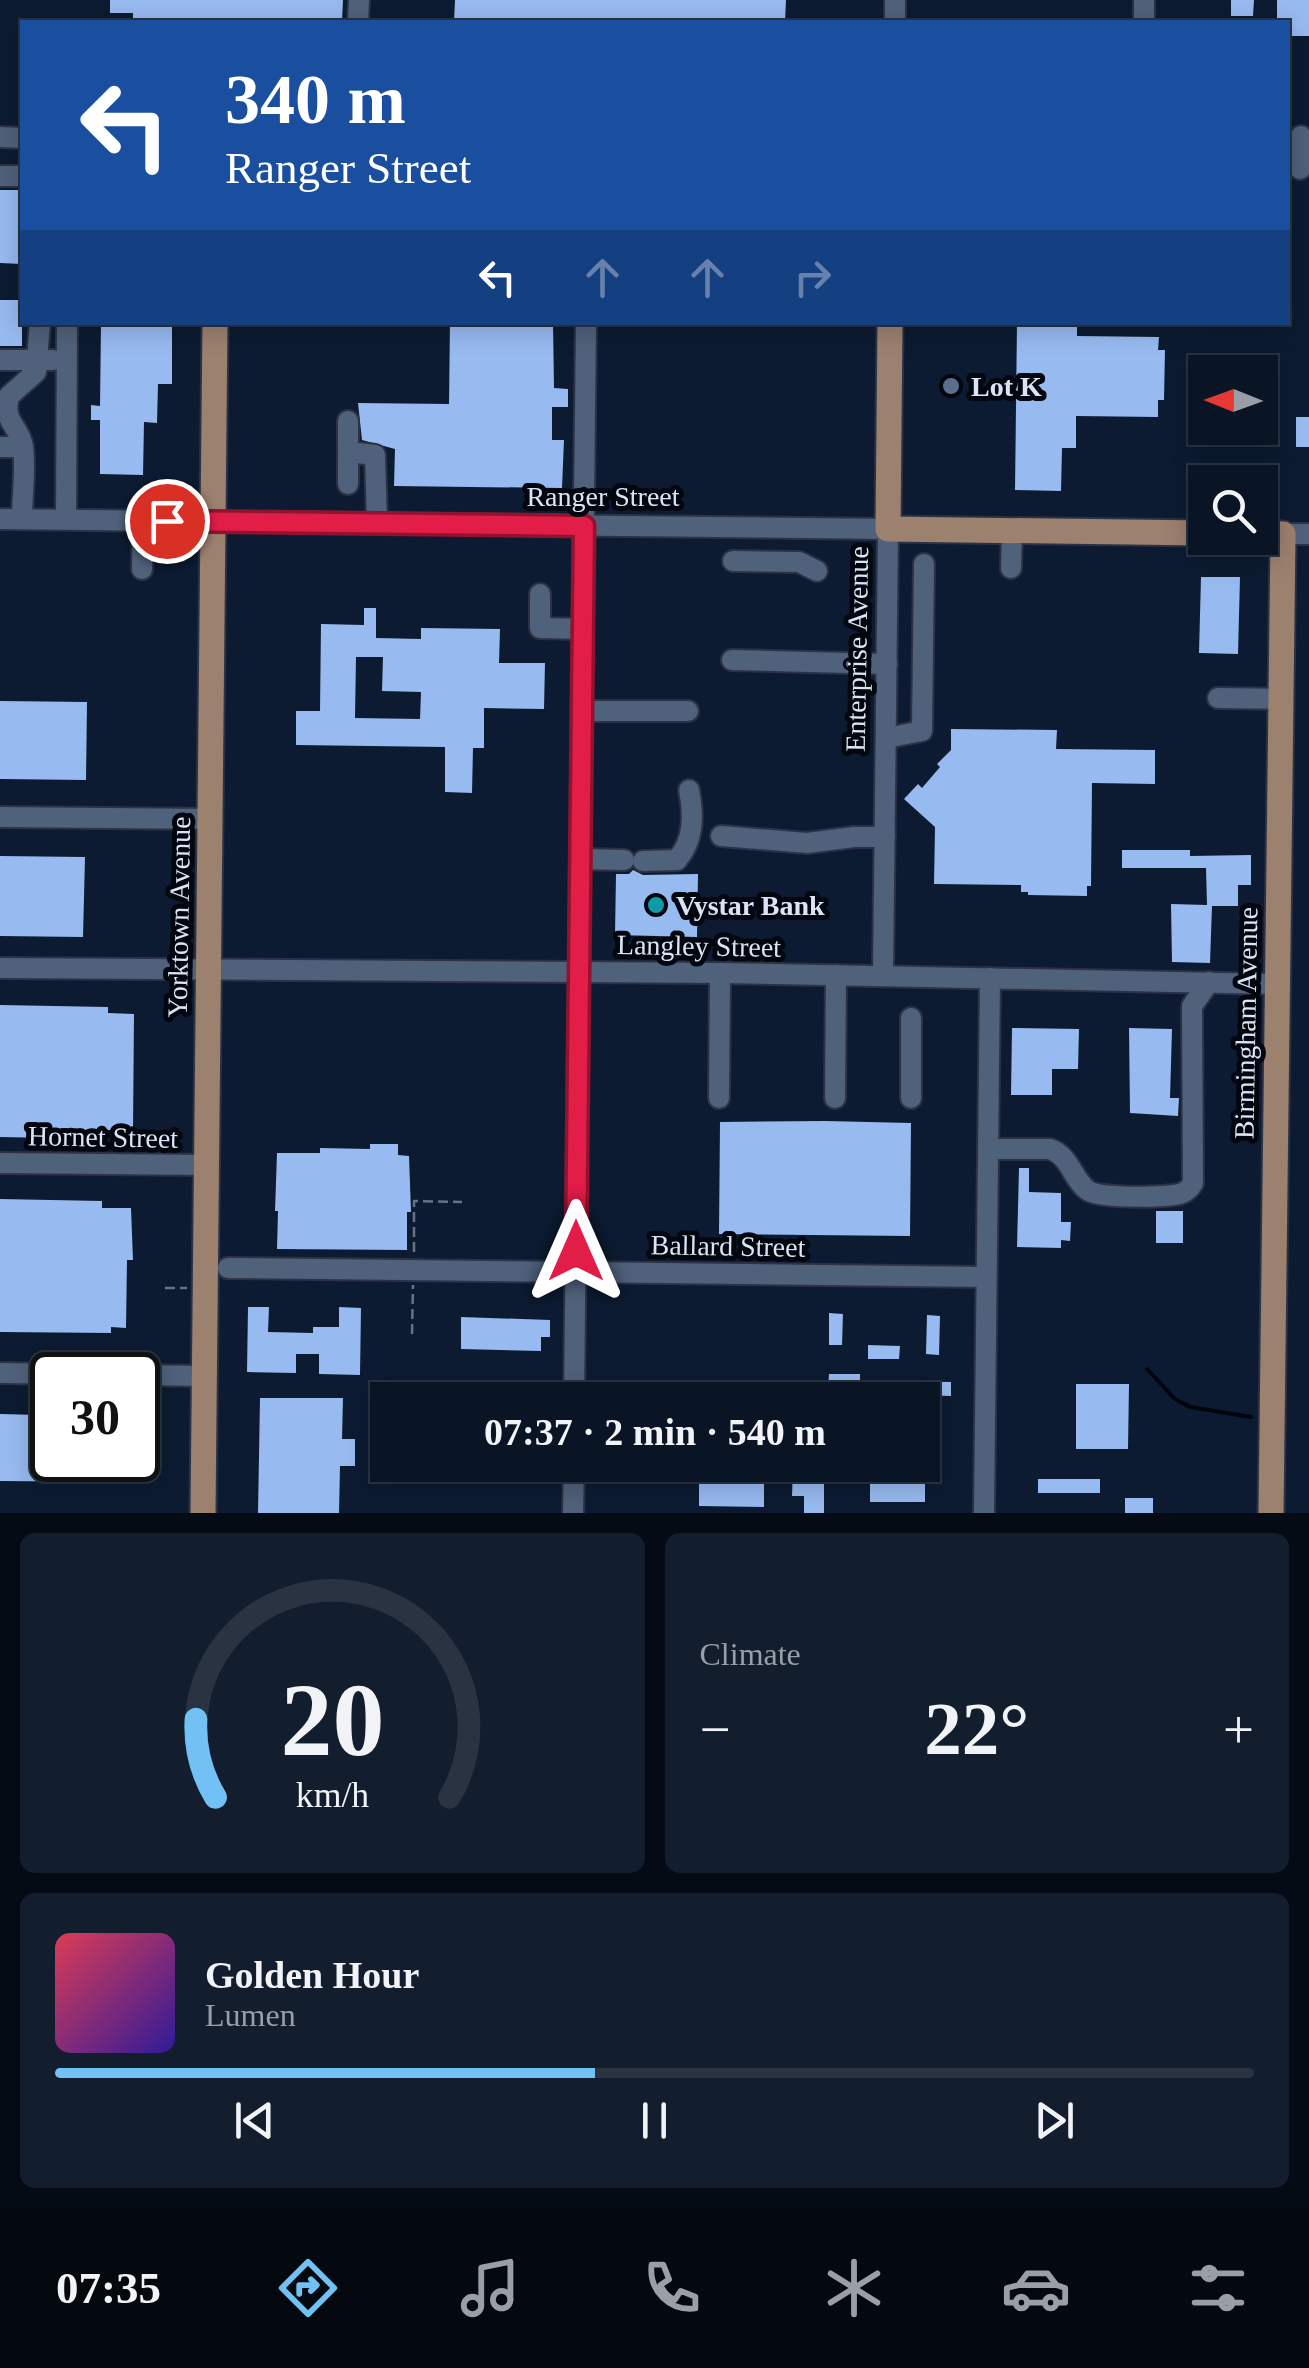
<!DOCTYPE html>
<html lang="en">
<head>
<meta charset="utf-8">
<style>
  body { margin:0; font-family:"Times New Roman",serif; background:#121d2d; color:#f1f3f6; height:100vh; display:flex; flex-direction:column; font-size:38px; white-space:nowrap }
  * { box-sizing:border-box; margin:0 }
  p { font-size:32px; color:#999ea7 }
  .icon { flex:none; width:55px; height:55px; fill:none; stroke:currentColor; stroke-width:2; stroke-linecap:round; stroke-linejoin:round }
  .map { position:relative; height:1513px; overflow:hidden }
  .panel { display:flex; flex-direction:column; gap:20px; padding:20px; background:#050b14; flex:1 }
  .panel>* { flex:none }
  .banner { position:absolute; left:20px; top:20px; width:1270px; height:305px; border-radius:0px; box-shadow:0 5px 25px #0003,0 0 0 2px #293342; background:#1a4fa0; color:#fff; overflow:hidden }
  .needle { width:65px; rotate:271deg }
  .controls { position:absolute; left:1188px; top:355px; display:grid; gap:20px }
  .controls a { display:grid; place-items:center; width:90px; height:90px; border-radius:0px; background:#091425; box-shadow:0 5px 25px #0003,0 0 0 2px #293342; font-size:50px }
  .speed { position:absolute; left:30px; top:1352px; display:flex; gap:20px; font-size:50px; font-weight:700; text-align:center }
  .speed>* { display:grid; place-content:center; width:130px; height:130px; border-radius:50%; background:#091425; box-shadow:0 5px 25px #0003,0 0 0 2px #293342; line-height:1 }
  .speed .limit { border:5px solid #111; border-radius:15px; background:#fff; color:#111 }
  .pin { position:absolute; display:grid; place-items:center; width:85px; height:85px; color:#fff; margin:-42px; border:5px solid #fff; border-radius:50%; box-shadow:0 2px 10px #0007 }
  .me { position:absolute; width:110px; margin:-55px; rotate:0deg; stroke-linejoin:round; filter:drop-shadow(0 0 8px #0008) }
  .turn { display:flex; align-items:center; gap:35px; height:210px; padding:0 40px; font-size:45px }
  .turn .icon { width:130px; height:130px; stroke-width:2.5 }
  .turn b { display:block; font-size:70px; line-height:85px }
  .lanes { display:flex; align-items:center; height:95px; padding:0 40px; background:#0003; justify-content:center; gap:50px; direction:ltr }
  .lanes .off { opacity:.35 }
  .big { font-size:75px; font-weight:800; line-height:1.1 }
  .panel .widget { flex:1; display:flex; flex-direction:column; justify-content:center; gap:15px; min-width:0; padding:0 35px; border-radius:15px; background:#121d2d }
  .panel .dial { align-items:center; gap:0 }
  .dial svg { height:260px; overflow:visible; fill:none; stroke:#293342; stroke-width:7; stroke-linecap:round; text-anchor:middle }
  .dial text { fill:#f1f3f6; stroke:none }
  .song { display:flex; align-items:center; gap:30px }
  .cover { width:120px; height:120px; border-radius:15px; background:linear-gradient(135deg,hsl(350 70% 55%),hsl(250 70% 35%)) }
  .played { height:10px; border-radius:5px; background:linear-gradient(90deg,#71c1f5 45%,#293342 45%) }
  .keys { display:flex; justify-content:space-around; direction:ltr }
  .heat { display:flex; justify-content:space-between; align-items:center; font-size:55px; direction:ltr }
  .panel .tiles { flex:1; display:grid; gap:20px; grid-template-columns:1fr 1fr }
  .widget:last-child { grid-column:span 2 }
  .trip { position:absolute; left:370px; top:1382px; width:570px; height:100px; border-radius:0px; background:#091425; box-shadow:0 5px 25px #0003,0 0 0 2px #293342; font-weight:800; line-height:100px; text-align:center }
  .dock { display:flex; height:160px; justify-content:space-around; align-items:center; background:#04080f; color:#999ea7 }
  .dock .icon { width:70px; height:70px }
  .dock .selected { color:#71c1f5 }
  .dock b { font-size:45px; color:#f1f3f6 }
  .map>svg:first-child { display:block }
  .lines { fill:none; stroke-linecap:round; stroke-linejoin:round }
  .stream { stroke:#00050d; stroke-width:4 }
  .building { fill:#97baf0; fill-rule:evenodd }
  .minor-casing { stroke:#2c3244; stroke-width:24 }
  .major-casing { stroke:#2c3244; stroke-width:29 }
  .path { stroke:#667387; stroke-width:2.5; stroke-dasharray:10 5; stroke-linecap:butt }
  .minor { stroke:#50617b; stroke-width:20 }
  .major { stroke:#9d816f; stroke-width:25 }
  .route-casing { stroke:#92132f; stroke-width:25 }
  .route { stroke:#e11d48; stroke-width:18 }
  .service-dot { fill:#5c6f8a; stroke:#02060f; stroke-width:4 }
  .culture-dot { fill:#0f9aa8; stroke:#02060f; stroke-width:4 }
  .labels { text-anchor:middle; dominant-baseline:central; stroke-width:10; stroke-linejoin:round; paint-order:stroke }
  .poi-label { font-size:28px; font-weight:bold; fill:#dae4f4; stroke:#02060f; text-anchor:start }
  .street-label { font-size:28px; fill:#dae4f4; stroke:#02060f }
</style>
</head>
<body>
<div class="map">
<svg width="1309" height="1513" viewBox="0 0 1309 1513">
  <rect width="100%" height="100%" fill="#0c1b31"/>
  <g class="lines">
    <!-- stream -->
    <path class="stream" d="M1147,1369L1175,1399L1190,1407L1251,1417"/>
  </g>
  <!-- building -->
  <g class="building">
    <path d="M110,0H343L342,22H133V13H110Z"/>
    <path d="M455,0H786L785,22H454Z"/>
    <path d="M1231,0H1254L1253,16H1231Z"/>
    <path d="M1277,0H1309V36H1288V22H1277Z"/>
    <path d="M0,190H22V264L0,263Z"/>
    <rect x="0" y="300" width="22" height="46"/>
    <path d="M101,322H172V384H158L157,423L144,422L143,475L100,474V420H91V405L100,406Z"/>
    <path d="M450,322H553L554,388L568,389V407H552V440H564L562,488L394,486L395,449L362,440L358,403L449,404Z"/>
    <path d="M1017,322H1077V336L1159,337L1158,350H1165L1164,400H1158V417L1076,416V448H1062L1061,491L1015,490Z"/>
    <rect x="1296" y="417" width="13" height="30"/>
    <path d="M1201,577H1240L1238,654L1199,653Z"/>
    <path d="M364,608H376V638L421,639V628L500,629L499,663H545L544,709L484,708V748H473L472,793L445,792V747L296,745V711H320L321,624L364,625ZM356,657H383L382,691L421,692L420,719L355,718Z"/>
    <path d="M0,701L87,702L86,780L0,779Z"/>
    <path d="M951,729L1057,730L1056,749L1155,750V784L1092,783L1091,886H1087V896L1028,895V892H1021V885L934,884L935,827L904,799L918,784L922,788L940,767L937,764L951,750Z"/>
    <path d="M1122,850H1190V856L1251,855V885H1238V906H1212L1210,963L1172,962L1171,904L1207,905L1206,868H1122Z"/>
    <path d="M0,856L85,857L83,937L0,936Z"/>
    <path d="M633,870L643,875L698,874L697,937L615,935L616,874H629Z"/>
    <path d="M0,1005L108,1007V1013L134,1014L133,1131L107,1130V1139L0,1137Z"/>
    <path d="M1012,1028L1079,1029L1078,1069H1052V1095H1011Z"/>
    <path d="M1129,1028L1172,1029L1170,1098H1179L1178,1116L1130,1113Z"/>
    <path d="M825,1121L911,1123L910,1236L719,1234L720,1122Z"/>
    <path d="M370,1144H398V1155L409,1156L411,1212H407V1250L277,1249L278,1211H275L277,1153H320V1148L370,1149Z"/>
    <path d="M1019,1168H1029V1192L1061,1193V1222H1071L1070,1241L1061,1240V1248L1017,1247Z"/>
    <path d="M0,1199L102,1201V1208H131L133,1260H127L126,1328L111,1327V1333L0,1332Z"/>
    <rect x="1156" y="1211" width="27" height="32"/>
    <path d="M248,1307H269L268,1332L313,1333V1327H339V1307L361,1308L360,1375L319,1374V1354H296V1373L247,1372Z"/>
    <path d="M829,1313L843,1314L842,1345H829Z"/>
    <path d="M927,1315L940,1316L939,1355L926,1354Z"/>
    <path d="M461,1317L550,1320V1337H541V1351L461,1349Z"/>
    <path d="M868,1345L900,1346L899,1359H868Z"/>
    <path d="M829,1374H860V1388L828,1387Z"/>
    <path d="M867,1381L951,1382V1396L867,1394Z"/>
    <path d="M1076,1384H1129L1128,1449H1076Z"/>
    <path d="M260,1398H343L342,1439H355V1466H340L339,1513H258Z"/>
    <path d="M0,1414L40,1415L39,1436H52V1460H123V1482L0,1481Z"/>
    <path d="M824,1465V1513H804V1496H792L793,1468Z"/>
    <rect x="870" y="1465" width="55" height="37"/>
    <path d="M699,1467H764V1507L699,1506Z"/>
    <rect x="1038" y="1479" width="62" height="14"/>
    <rect x="1125" y="1498" width="28" height="15"/>
  </g>
  <g class="lines">
    <defs>
      <g id="minor">
        <path d="M358,22L359,0"/>
        <path d="M895,22V0"/>
        <path d="M1144,22V0"/>
        <path d="M0,137L22,138"/>
        <path d="M1300,169L1301,136"/>
        <path d="M0,176H22"/>
        <path d="M0,360H53"/>
        <path d="M348,421V484"/>
        <path d="M0,447H23"/>
        <path d="M348,452L375,455L377,523"/>
        <path d="M0,519L888,529L883,976"/>
        <path d="M22,519C22,496 26,470 23,447C20,425 2,424 9,396L36,372L40,322"/>
        <path d="M66,519L67,322"/>
        <path d="M1283,534H1309"/>
        <path d="M733,561L799,562L817,571"/>
        <path d="M1011,568L1012,529"/>
        <path d="M142,569L143,521"/>
        <path d="M540,594V628L583,629"/>
        <path d="M732,660L887,664"/>
        <path d="M1218,698L1280,699"/>
        <path d="M582,711H688"/>
        <path d="M886,738L922,731L924,564"/>
        <path d="M0,817L210,819"/>
        <path d="M721,836L807,843L854,837H885"/>
        <path d="M580,859L624,860"/>
        <path d="M643,861L677,860C694,840 694,816 689,790"/>
        <path d="M0,968L720,973L1277,984"/>
        <path d="M719,1098L720,973"/>
        <path d="M835,1098L836,975"/>
        <path d="M911,1098V1018"/>
        <path d="M988,1149H1050C1070,1156 1072,1178 1087,1190C1099,1199 1158,1197 1174,1195C1184,1194 1189,1190 1193,1183L1192,1006L1209,982"/>
        <path d="M0,1163L206,1165"/>
        <path d="M228,1268L986,1277"/>
        <path d="M0,1373L204,1376"/>
        <path d="M574,1400L586,322"/>
        <path d="M573,1513L574,1465"/>
        <path d="M984,1513L990,978"/>
      </g>
      <g id="major">
        <path d="M890,322L888,529L1205,533"/>
        <path d="M1260,533L1283,534L1271,1513"/>
        <path d="M203,1513L215,322"/>
      </g>
    </defs>
    <!-- minor casing -->
    <use href="#minor" class="minor-casing"/>
    <!-- major casing -->
    <use href="#major" class="major-casing"/>
    <!-- path -->
    <g class="path">
      <path d="M414,1252V1201L462,1202"/>
      <path d="M165,1288H187"/>
      <path d="M412,1334L413,1285"/>
    </g>
    <!-- minor -->
    <use href="#minor" class="minor"/>
    <!-- major -->
    <use href="#major" class="major"/>
  </g>
  <g class="lines">
    <defs>
      <path id="route" d="M167,521L584,526L576,1251"/>
    </defs>
    <!-- route casing -->
    <use href="#route" class="route-casing"/>
    <!-- route -->
    <use href="#route" class="route"/>
  </g>
  <!-- markers -->
  <circle class="service-dot" cx="951" cy="386" r="10"/>
  <circle class="culture-dot" cx="656" cy="905" r="10"/>
  <g class="labels">
    <!-- poi labels -->
    <g class="poi-label">
      <text x="971" y="386">Lot K</text>
      <text x="676" y="905">Vystar Bank</text>
    </g>
    <!-- street labels -->
    <g class="street-label">
      <text x="603" y="496">Ranger Street</text>
      <text transform="translate(857 649) rotate(-89)">Enterprise Avenue</text>
      <text transform="translate(179 917) rotate(-89)">Yorktown Avenue</text>
      <text transform="translate(699 946) rotate(1)">Langley Street</text>
      <text transform="translate(1246 1023) rotate(-89)">Birmingham Avenue</text>
      <text transform="translate(103 1137) rotate(1)">Hornet Street</text>
      <text transform="translate(728 1246) rotate(1)">Ballard Street</text>
    </g>
  </g>
</svg>
<div class="controls">
<a><svg class="needle" viewBox="-14 -14 28 28"><path d="M0-13l5 13h-10z" fill="#e53935"/><path d="M0 13l5-13h-10z" fill="#999ea7"/></svg></a>
<a><svg class="icon" aria-label="search" viewBox="0 0 24 24"><circle cx="10" cy="10" r="6"/><path d="M15 15l6 6"/></svg></a>
</div>
<div class="speed"><div class="limit">30</div></div>
<div class="pin" style="left:167px;top:521px;background:#d93025"><svg class="icon" aria-label="arrive" viewBox="0 0 24 24"><path d="M6 21V4h12l-3 4 3 4H6"/></svg></div>
<svg class="me" style="left:576px;top:1251px" viewBox="-20 -20 40 40"><path d="M0-17L14 15 0 8-14 15z" fill="#e11d48" stroke="#fff" stroke-width="4"/></svg>
<div class="trip">07:37 · 2 min · 540 m</div>
<div class="banner">
<div class="turn"><svg class="icon" aria-label="left" viewBox="0 0 24 24"><path d="M17 20v-9H6M10 6l-5 5 5 5"/></svg><div><b>340 m</b>Ranger Street</div></div>
<div class="lanes"><svg class="icon" aria-label="left" viewBox="0 0 24 24"><path d="M17 20v-9H6M10 6l-5 5 5 5"/></svg><svg class="icon off" aria-label="ahead" viewBox="0 0 24 24"><path d="M12 20V5M6 11l6-6 6 6"/></svg><svg class="icon off" aria-label="ahead" viewBox="0 0 24 24"><path d="M12 20V5M6 11l6-6 6 6"/></svg><svg class="icon off" aria-label="right" viewBox="0 0 24 24"><path d="M7 20v-9h11M14 6l5 5-5 5"/></svg></div>
</div>
</div>
<section class="panel">
<div class="tiles">
<div class="widget dial"><svg viewBox="0 0 100 80">
<path d="M14 69A42 42 0 1 1 86 69"/>
<path d="M14 69A42 42 0 0 1 8 45" stroke="#71c1f5"/>
<text x="50" y="56" font-size="32" font-weight="700">20</text>
<text x="50" y="72" font-size="11">km/h</text>
</svg></div>
<div class="widget"><p>Climate</p>
<div class="heat"><a>−</a><b class="big">22°</b><a>+</a></div>
</div>
<div class="widget">
<div class="song"><i class="cover"></i><div><b>Golden Hour</b><p>Lumen</p></div></div>
<div class="played"></div>
<div class="keys"><svg class="icon" aria-label="previous" viewBox="0 0 24 24"><path d="M18 5L8 12l10 7zM5 5v14"/></svg><svg class="icon" aria-label="pause" viewBox="0 0 24 24"><path d="M8 5v14M16 5v14"/></svg><svg class="icon" aria-label="next" viewBox="0 0 24 24"><path d="M6 5l10 7-10 7zM19 5v14"/></svg></div>
</div>
</div>
</section>
<nav class="dock">
<b>07:35</b>
<svg class="icon selected" aria-label="directions" viewBox="0 0 24 24"><path d="M12 3l9 9-9 9-9-9zM9 14v-3h6M13 9l2 2-2 2"/></svg>
<svg class="icon" aria-label="music" viewBox="0 0 24 24"><path d="M9 18V5l10-2v13"/><circle cx="6" cy="18" r="3"/><circle cx="16" cy="16" r="3"/></svg>
<svg class="icon" aria-label="phone" viewBox="0 0 24 24"><path d="M5 4h4l2 5-3 2q2 4 5 5l2-3 5 2v4C11 20 4 13 5 4z"/></svg>
<svg class="icon" aria-label="climate" viewBox="0 0 24 24"><path d="M12 3v18M4 7l16 10M4 17L20 7"/></svg>
<svg class="icon" aria-label="car" viewBox="0 0 24 24"><path d="M5 17H2v-5l4-1 3-4h7l3 4 3 1v5h-3M9 17h6M6 11h13"/><circle cx="7" cy="17" r="2"/><circle cx="17" cy="17" r="2"/></svg>
<svg class="icon" aria-label="filters" viewBox="0 0 24 24"><path d="M4 7h16M4 17h16"/><circle cx="9" cy="7" r="2"/><circle cx="15" cy="17" r="2"/></svg>
</nav>
</body>
</html>
